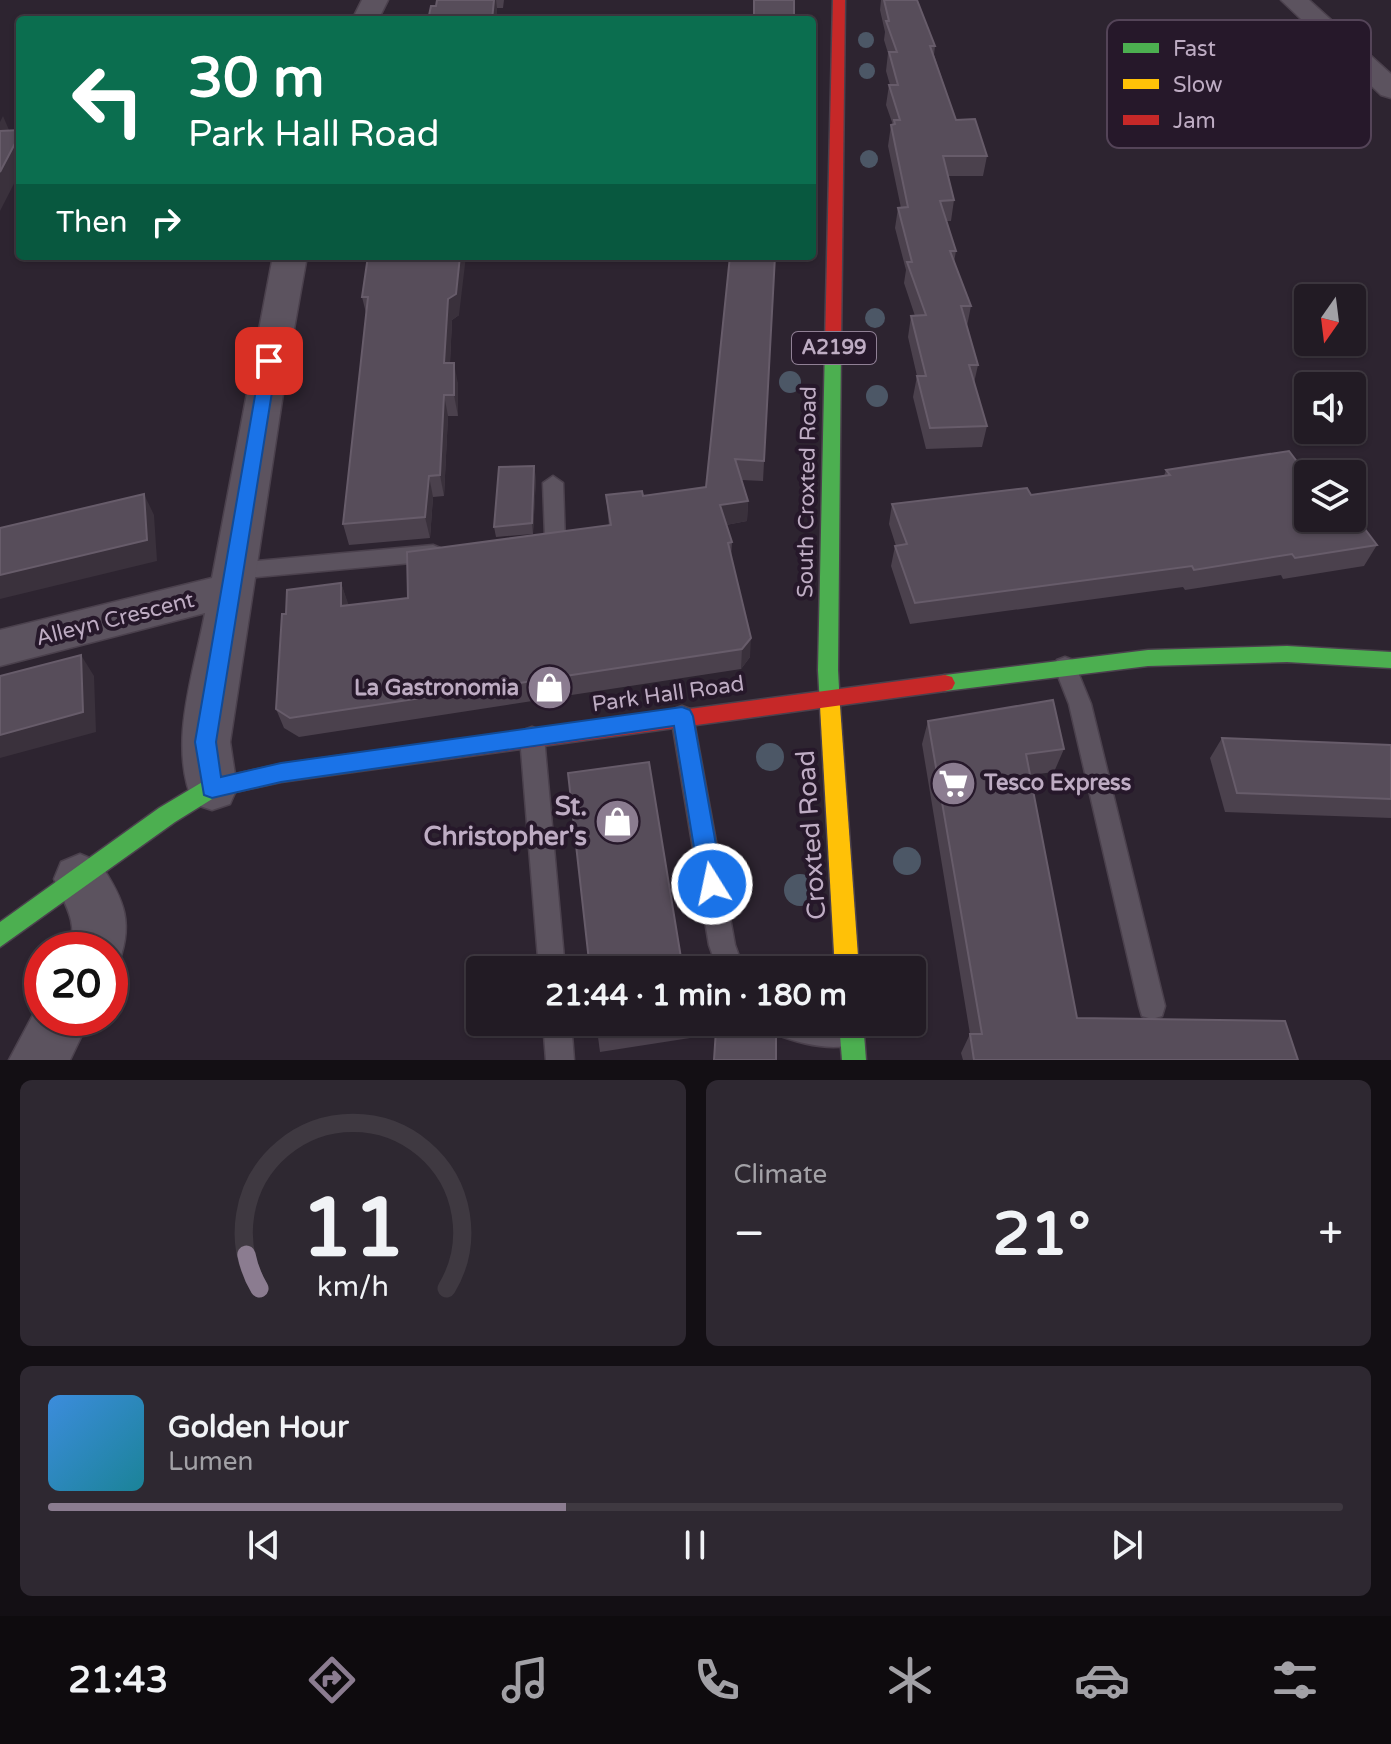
<!DOCTYPE html>
<html lang="en">
<head>
<meta charset="utf-8">
<style>
  body { margin:0; font-family:"Varela Round",sans-serif; background:#2e2831; color:#f1f3f6; height:100vh; display:flex; flex-direction:column; font-size:30px; white-space:nowrap }
  * { box-sizing:border-box; margin:0 }
  p { font-size:26px; color:#a2a1a6 }
  .icon { flex:none; width:44px; height:44px; fill:none; stroke:currentColor; stroke-width:2; stroke-linecap:round; stroke-linejoin:round }
  .map { position:relative; height:1060px; overflow:hidden }
  .panel { display:flex; flex-direction:column; gap:20px; padding:20px; background:#130f14; flex:1 }
  .panel>* { flex:none }
  .guide { position:absolute; left:16px; top:16px; width:800px; height:244px; border-radius:8px; box-shadow:0 2px 6px #0004,0 0 0 2px #3f3941; background:#0b6e4f; color:#fff; overflow:hidden }
  .needle { width:52px; rotate:194deg }
  .tools { position:absolute; left:1294px; top:284px; display:grid; gap:16px }
  .tools a { display:grid; place-items:center; width:72px; height:72px; border-radius:8px; background:#221b24; box-shadow:0 2px 6px #0004,0 0 0 2px #3f3941; font-size:40px }
  .speed { position:absolute; left:24px; top:932px; display:flex; gap:16px; font-size:40px; font-weight:700; text-align:center }
  .speed>* { display:grid; place-content:center; width:104px; height:104px; border-radius:50%; background:#221b24; box-shadow:0 2px 6px #0004,0 0 0 2px #3f3941; line-height:1 }
  .speed .limit { border:12px solid #d22; background:#fff; color:#111 }
  .pin { position:absolute; display:grid; place-items:center; width:68px; height:68px; color:#fff; margin:-34px; border-radius:16px; box-shadow:0 4px 12px #0006 }
  .me { position:absolute; width:88px; margin:-44px; rotate:350deg; stroke-linejoin:round; filter:drop-shadow(0 0 6px #0008) }
  .turn { display:flex; align-items:center; gap:28px; height:168px; padding:0 40px; font-size:36px }
  .turn .icon { width:104px; height:104px; stroke-width:2.5 }
  .turn b { display:block; font-size:56px; line-height:68px }
  .then { display:flex; align-items:center; height:76px; padding:0 40px; background:#0003; gap:16px; font-size:30px }
  .big { font-size:60px; font-weight:700; line-height:1.1 }
  .panel .card { flex:1; display:flex; flex-direction:column; justify-content:center; gap:12px; min-width:0; padding:0 28px; border-radius:12px; background:#2e2831 }
  .panel .dial { align-items:center; gap:0 }
  .dial svg { height:208px; overflow:visible; fill:none; stroke:#3f3941; stroke-width:7; stroke-linecap:round; text-anchor:middle }
  .dial text { fill:#f1f3f6; stroke:none }
  .song { display:flex; align-items:center; gap:24px }
  .cover { width:96px; height:96px; border-radius:12px; background:linear-gradient(135deg,hsl(210 70% 55%),hsl(190 70% 35%)) }
  .played { height:8px; border-radius:4px; background:linear-gradient(90deg,#8b7c90 40%,#3f3941 40%) }
  .keys { display:flex; justify-content:space-around; direction:ltr }
  .heat { display:flex; justify-content:space-between; align-items:center; font-size:44px; direction:ltr }
  .panel .tiles { flex:1; display:grid; gap:20px; grid-template-columns:1fr 1fr }
  .card:last-child { grid-column:span 2 }
  .trip { position:absolute; left:466px; top:956px; width:460px; height:80px; border-radius:8px; background:#221b24; box-shadow:0 2px 6px #0004,0 0 0 2px #3f3941; font-weight:700; line-height:80px; text-align:center }
  .menu { display:flex; height:128px; justify-content:space-around; align-items:center; background:#0e0b0e; color:#a2a1a6 }
  .menu .icon { width:56px; height:56px }
  .menu .current { color:#8b7c90 }
  .menu b { font-size:36px; color:#f1f3f6 }
  .map>svg:first-child { display:block }
  .lines { fill:none; stroke-linecap:round; stroke-linejoin:round }
  .lane-casing { stroke:#4b414d; stroke-width:3 }
  .street-casing { stroke:#4b414d; stroke-width:3 }
  .fast-casing { stroke:#4b414d; stroke-width:3 }
  .slow-casing { stroke:#4b414d; stroke-width:3 }
  .jam-casing { stroke:#4b414d; stroke-width:3 }
  .lane { fill:#5c535f; fill-rule:evenodd }
  .street { fill:#5c535f; fill-rule:evenodd }
  .fast { fill:#4caf50; fill-rule:evenodd }
  .slow { fill:#ffc107; fill-rule:evenodd }
  .jam { fill:#c62828; fill-rule:evenodd }
  .tree { fill:#4c5766 }
  .wall { fill:#4b414d }
  .shaded-wall { fill:#3a313c }
  .building { fill:#574d5a; stroke:#675c6a; stroke-width:2 }
  .route { fill:#1a73e8; stroke:#114b97; stroke-width:2 }
  .labels { text-anchor:middle; dominant-baseline:central; stroke-width:8; stroke-linejoin:round; paint-order:stroke }
  .shield { fill:#26182a; stroke:#908095; stroke-width:2 }
  .shield-label { font-size:20px; font-weight:bold; fill:#beacc3 }
  .street-label { font-size:22px; fill:#beacc3; stroke:#26182a }
  .poi-label { font-size:22px; font-weight:bold; fill:#beacc3; stroke:#26182a; text-anchor:end }
  .near-poi-label { font-size:26px; font-weight:bold; fill:#beacc3; stroke:#26182a; text-anchor:end }
  .near-street-label { font-size:26px; fill:#beacc3; stroke:#26182a }
  .key { fill:#26182a; stroke:#544458; stroke-width:2 }
  .key-label { font-size:22px; fill:#beacc3 }
</style>
</head>
<body>
<div class="map">
<svg width="1391" height="1060" viewBox="0 0 1391 1060">
  <rect width="100%" height="100%" fill="#2d2430"/>
  <g class="lines">
    <defs>
      <g id="lane">
        <path d="M553,476L563,483L565,543L562,548L541,552L534,549L531,544L534,539L545,536L543,483Z"/>
        <path d="M433,545L440,548L443,553L440,558L433,561L234,579L227,577L224,571L227,565L234,563Z"/>
        <path d="M1065,657L1073,660L1091,704L1165,1006L1162,1016L1152,1019L1142,1016L1139,1006L1069,704L1054,666L1057,660Z"/>
        <path d="M682,706L690,709L693,716L735,945L744,970H718L709,945L671,716L674,709Z"/>
        <path d="M532,727L540,730L544,737L565,970H539L520,737L524,730Z"/>
        <path d="M543,1022H571L574,1060H546Z"/>
        <path d="M766,1022H853L861,1033L857,1043C831,1053 795,1042 770,1032Z"/>
      </g>
      <g id="street">
        <path d="M362,0H388L378,20H352Z"/>
        <path d="M1281,0H1309L1391,74V98L1381,95Z"/>
        <path d="M273,256H307L286,374L230,742L237,788L230,804L212,810L194,804C167,746 194,673 205,613L0,666V630L212,578Z"/>
        <path d="M80,854L99,862C125,900 135,925 116,969L110,971V950H70C78,921 65,905 54,879L61,862Z"/>
        <path d="M42,998V1018H90L70,1060H9Z"/>
      </g>
      <g id="fast">
        <path d="M833,339L841,344L838,670L840,706L837,712L830,715L823,712L820,706L818,670L825,344Z"/>
        <path d="M1287,646L1391,652V668L1287,662L1148,666L945,691L938,689L935,683L938,677L945,675L1148,650Z"/>
        <path d="M389,749L396,752L399,758L396,764L389,767L281,782L217,796L175,822L0,947V922L159,808L204,781L281,764Z"/>
        <path d="M839,1022H863L866,1060H842Z"/>
      </g>
      <path id="slow" d="M830,697L837,700L840,706L859,970H835L820,706L823,700Z"/>
      <g id="jam">
        <path d="M833,0H845L841,344L833,349L825,344Z"/>
        <path d="M945,675L952,677L955,683L952,689L945,691L389,767L382,764L379,758L382,752L389,749Z"/>
      </g>
    </defs>
    <!-- lane casing -->
    <use href="#lane" class="lane-casing"/>
    <!-- street casing -->
    <use href="#street" class="street-casing"/>
    <!-- fast casing -->
    <use href="#fast" class="fast-casing"/>
    <!-- slow casing -->
    <use href="#slow" class="slow-casing"/>
    <!-- jam casing -->
    <use href="#jam" class="jam-casing"/>
    <!-- lane -->
    <use href="#lane" class="lane"/>
    <!-- street -->
    <use href="#street" class="street"/>
    <!-- fast -->
    <use href="#fast" class="fast"/>
    <!-- slow -->
    <use href="#slow" class="slow"/>
    <!-- jam -->
    <use href="#jam" class="jam"/>
  </g>
  <!-- trees -->
  <g class="tree">
    <circle cx="866" cy="40" r="8"/>
    <circle cx="867" cy="71" r="8"/>
    <circle cx="869" cy="159" r="9"/>
    <circle cx="875" cy="318" r="10"/>
    <circle cx="790" cy="382" r="11"/>
    <circle cx="877" cy="396" r="11"/>
    <circle cx="770" cy="757" r="14"/>
    <circle cx="907" cy="861" r="14"/>
    <circle cx="800" cy="890" r="16"/>
  </g>
  <!-- wall -->
  <g class="wall">
    <path d="M437,0H504L503,8H497L496,20H428L436,6Z"/>
    <path d="M881,0H917L935,46L934,55L956,120L987,156L983,176H948L954,200L951,221H946L956,251L954,262L971,306L967,326L978,365L974,383L987,426L982,447L926,449L913,397L917,376L908,337L911,316H915L904,283L906,270L895,228L898,208H901L888,146L891,125H893L886,105L889,85H890L886,71L888,53L884,40L885,32L880,10Z"/>
    <path d="M368,256L459,315L452,320L450,363L458,384V416H448L444,496L433,497L430,538L349,545L343,524L366,313L362,297Z"/>
    <path d="M775,256L763,481L742,480L748,501L747,521L726,525L732,542L731,558L750,657L741,669L299,737L284,728L276,709L286,614L341,583L348,605L408,598L609,526L606,495L643,496L706,487Z"/>
    <path d="M1166,470L1308,518L1377,545L1364,566L1283,579L1281,575L1185,590L1183,587L910,624L891,566L895,546H896L889,524L892,504L1031,495L1164,476Z"/>
    <path d="M536,477L533,534L496,537L494,527Z"/>
    <path d="M928,721L1064,749L1054,772L1030,775L1077,1018L1298,1060H963L961,1053L970,1034L922,744Z"/>
    <path d="M1222,738L1391,745V818L1225,812L1210,758Z"/>
    <path d="M596,1022H690V1038L600,1052Z"/>
  </g>
  <!-- shaded-wall -->
  <g class="shaded-wall">
    <path d="M494,0H496L497,8L496,20H492Z"/>
    <path d="M3,116L12,137L0,143V122Z"/>
    <path d="M20,134V172L0,211V172Z"/>
    <path d="M460,256H466L459,315L452,320L449,384L444,363L448,299Z"/>
    <path d="M454,363L458,384V416L454,395Z"/>
    <path d="M444,395L448,416L444,496L440,475Z"/>
    <path d="M534,466L536,477L533,534L532,523Z"/>
    <path d="M429,476L433,497L430,538L425,517Z"/>
    <path d="M144,494L154,515L157,561L0,599V575Z"/>
    <path d="M748,501L747,521L720,526V505Z"/>
    <path d="M341,583L348,603V626L341,606Z"/>
    <path d="M751,638L750,657L741,669L742,649Z"/>
    <path d="M81,655L94,676L96,732L0,758V735Z"/>
  </g>
  <!-- building -->
  <g class="building">
    <path d="M437,0H494L492,20H428L431,6H436Z"/>
    <rect x="754" y="0" width="40" height="20"/>
    <path d="M884,0H917L935,46H930L956,120L975,119L987,156H943L954,200L940,201L956,251H950L971,306H961L978,365H969L987,426L930,428L917,376H926L911,316L926,315L907,262H912L898,208L908,207L891,125L895,124L894,120H900L889,85H898L889,52H897L886,21H889Z"/>
    <path d="M20,130V134L0,172V131Z"/>
    <path d="M368,256H460L456,294L448,299L444,363H454V395H444L440,475L429,476L425,517L343,524L368,297H362Z"/>
    <path d="M730,256H775L764,461L735,459L748,501L720,505L732,542L728,543L751,638L742,649L290,718L276,709L282,614H286L287,590L341,583V606L408,598L407,552L611,525L606,495L642,491L643,496L706,487Z"/>
    <path d="M1289,451L1308,476V518H1352V512L1377,545L1295,558L1292,554L1194,570L1192,566L915,603L895,546L907,544L892,504L1027,488L1031,495L1170,475L1166,470Z"/>
    <path d="M534,466L532,523L494,527L499,467Z"/>
    <path d="M144,494L147,540L0,575V528Z"/>
    <path d="M81,655L83,712L0,735V676Z"/>
    <path d="M1053,700L1064,749L1026,754L1077,1018L1285,1021L1298,1060H974L970,1034H982L928,721Z"/>
    <path d="M1222,738L1391,745V799L1237,793Z"/>
    <path d="M649,762L683,970H590L568,773Z"/>
    <path d="M596,1022H646L597,1030Z"/>
    <path d="M716,1030L776,1034V1060H714Z"/>
  </g>
  <!-- route -->
  <path class="route" d="M269,356L277,361L216,742L221,777L281,763L682,707L690,710L693,716L723,884L720,891L712,894L704,891L700,884L674,726L281,782L212,798L204,795L195,742L261,361Z"/>
  <!-- icons -->
  <defs>
    <symbol id="shop-disc" viewBox="-11 -11 22 22"><circle r="9.5" fill="#8b7c90" stroke="#26182a"/><path d="M-5-2.5h2.3a2.7 3.5 0 0 1 5.4 0H5L5.5 6h-11ZM-1.5-2.5h3a1.5 2.3 0 0 0-3 0Z" fill="#fff"/></symbol>
    <symbol id="supermarket-disc" viewBox="-11 -11 22 22"><circle r="9.5" fill="#8b7c90" stroke="#26182a"/><path d="M-6-5.5h2.5l.6 2H6L4.5 2H-2.5L-4.4-4H-6ZM-1.5 3.2a1.3 1.3 0 1 0 .1 0ZM3 3.2a1.3 1.3 0 1 0 .1 0Z" fill="#fff"/></symbol>
  </defs>
  <g fill-rule="evenodd">
    <use href="#shop-disc" x="524" y="662" width="51" height="51"/>
    <use href="#supermarket-disc" x="928" y="758" width="51" height="51"/>
    <use href="#shop-disc" x="592" y="796" width="51" height="51"/>
  </g>
  <g class="labels">
    <!-- shield labels -->
    <rect class="shield" x="792" y="332" width="84" height="32" rx="6"/>
    <g class="shield-label">
      <text x="834" y="348">A2199</text>
    </g>
    <!-- street labels -->
    <g class="street-label">
      <text transform="translate(807 492) rotate(-89)">South Croxted Road</text>
      <text transform="translate(115 619) rotate(-14)">Alleyn Crescent</text>
      <text transform="translate(668 694) rotate(-8)">Park Hall Road</text>
    </g>
    <!-- poi labels -->
    <g class="poi-label">
      <text x="519" y="688">La Gastronomia</text>
      <text x="984" y="783" text-anchor="start">Tesco Express</text>
    </g>
    <!-- near-poi labels -->
    <g class="near-poi-label">
      <text x="587" y="806">St.<tspan x="587" dy="30">Christopher's</tspan></text>
    </g>
    <!-- near-street labels -->
    <g class="near-street-label">
      <text transform="translate(811 835) rotate(-94)">Croxted Road</text>
    </g>
  </g>
  <!-- legend -->
  <rect x="1107" y="20" width="264" height="128" rx="12" class="key"/>
  <rect x="1123" y="43" width="36" height="10" fill="#4caf50"/>
  <rect x="1123" y="79" width="36" height="10" fill="#ffc107"/>
  <rect x="1123" y="115" width="36" height="10" fill="#c62828"/>
  <g class="key-label">
    <text x="1173" y="56">Fast</text>
    <text x="1173" y="92">Slow</text>
    <text x="1173" y="128">Jam</text>
  </g>
</svg>
<div class="tools">
<a><svg class="needle" viewBox="-14 -14 28 28"><path d="M0-13l5 13h-10z" fill="#e53935"/><path d="M0 13l5-13h-10z" fill="#a2a1a6"/></svg></a>
<a><svg class="icon" aria-label="sound" viewBox="0 0 24 24"><path d="M4 9h4l5-4v14l-5-4H4zM17 9q2 3 0 6"/></svg></a>
<a><svg class="icon" aria-label="layers" viewBox="0 0 24 24"><path d="M12 4l9 5-9 5-9-5zM3 14l9 5 9-5"/></svg></a>
</div>
<div class="speed"><div class="limit">20</div></div>
<div class="pin" style="left:269px;top:361px;background:#d93025"><svg class="icon" aria-label="arrive" viewBox="0 0 24 24"><path d="M6 21V4h12l-3 4 3 4H6"/></svg></div>
<svg class="me" style="left:712px;top:884px" viewBox="-20 -20 40 40"><circle r="17" fill="#1a73e8" stroke="#fff" stroke-width="3"/><path d="M0-11L8 9 0 5-8 9z" fill="#fff"/></svg>
<div class="trip">21:44 · 1 min · 180 m</div>
<div class="guide">
<div class="turn"><svg class="icon" aria-label="left" viewBox="0 0 24 24"><path d="M17 20v-9H6M10 6l-5 5 5 5"/></svg><div><b>30 m</b>Park Hall Road</div></div>
<div class="then">Then<svg class="icon" aria-label="right" viewBox="0 0 24 24"><path d="M7 20v-9h11M14 6l5 5-5 5"/></svg></div>
</div>
</div>
<section class="panel">
<div class="tiles">
<div class="card dial"><svg viewBox="0 0 100 80">
<path d="M14 69A42 42 0 1 1 86 69"/>
<path d="M14 69A42 42 0 0 1 9 56" stroke="#8b7c90"/>
<text x="50" y="56" font-size="32" font-weight="700">11</text>
<text x="50" y="72" font-size="11">km/h</text>
</svg></div>
<div class="card"><p>Climate</p>
<div class="heat"><a>−</a><b class="big">21°</b><a>+</a></div>
</div>
<div class="card">
<div class="song"><i class="cover"></i><div><b>Golden Hour</b><p>Lumen</p></div></div>
<div class="played"></div>
<div class="keys"><svg class="icon" aria-label="previous" viewBox="0 0 24 24"><path d="M18 5L8 12l10 7zM5 5v14"/></svg><svg class="icon" aria-label="pause" viewBox="0 0 24 24"><path d="M8 5v14M16 5v14"/></svg><svg class="icon" aria-label="next" viewBox="0 0 24 24"><path d="M6 5l10 7-10 7zM19 5v14"/></svg></div>
</div>
</div>
</section>
<nav class="menu">
<b>21:43</b>
<svg class="icon current" aria-label="directions" viewBox="0 0 24 24"><path d="M12 3l9 9-9 9-9-9zM9 14v-3h6M13 9l2 2-2 2"/></svg>
<svg class="icon" aria-label="music" viewBox="0 0 24 24"><path d="M9 18V5l10-2v13"/><circle cx="6" cy="18" r="3"/><circle cx="16" cy="16" r="3"/></svg>
<svg class="icon" aria-label="phone" viewBox="0 0 24 24"><path d="M5 4h4l2 5-3 2q2 4 5 5l2-3 5 2v4C11 20 4 13 5 4z"/></svg>
<svg class="icon" aria-label="climate" viewBox="0 0 24 24"><path d="M12 3v18M4 7l16 10M4 17L20 7"/></svg>
<svg class="icon" aria-label="car" viewBox="0 0 24 24"><path d="M5 17H2v-5l4-1 3-4h7l3 4 3 1v5h-3M9 17h6M6 11h13"/><circle cx="7" cy="17" r="2"/><circle cx="17" cy="17" r="2"/></svg>
<svg class="icon" aria-label="filters" viewBox="0 0 24 24"><path d="M4 7h16M4 17h16"/><circle cx="9" cy="7" r="2"/><circle cx="15" cy="17" r="2"/></svg>
</nav>
</body>
</html>
